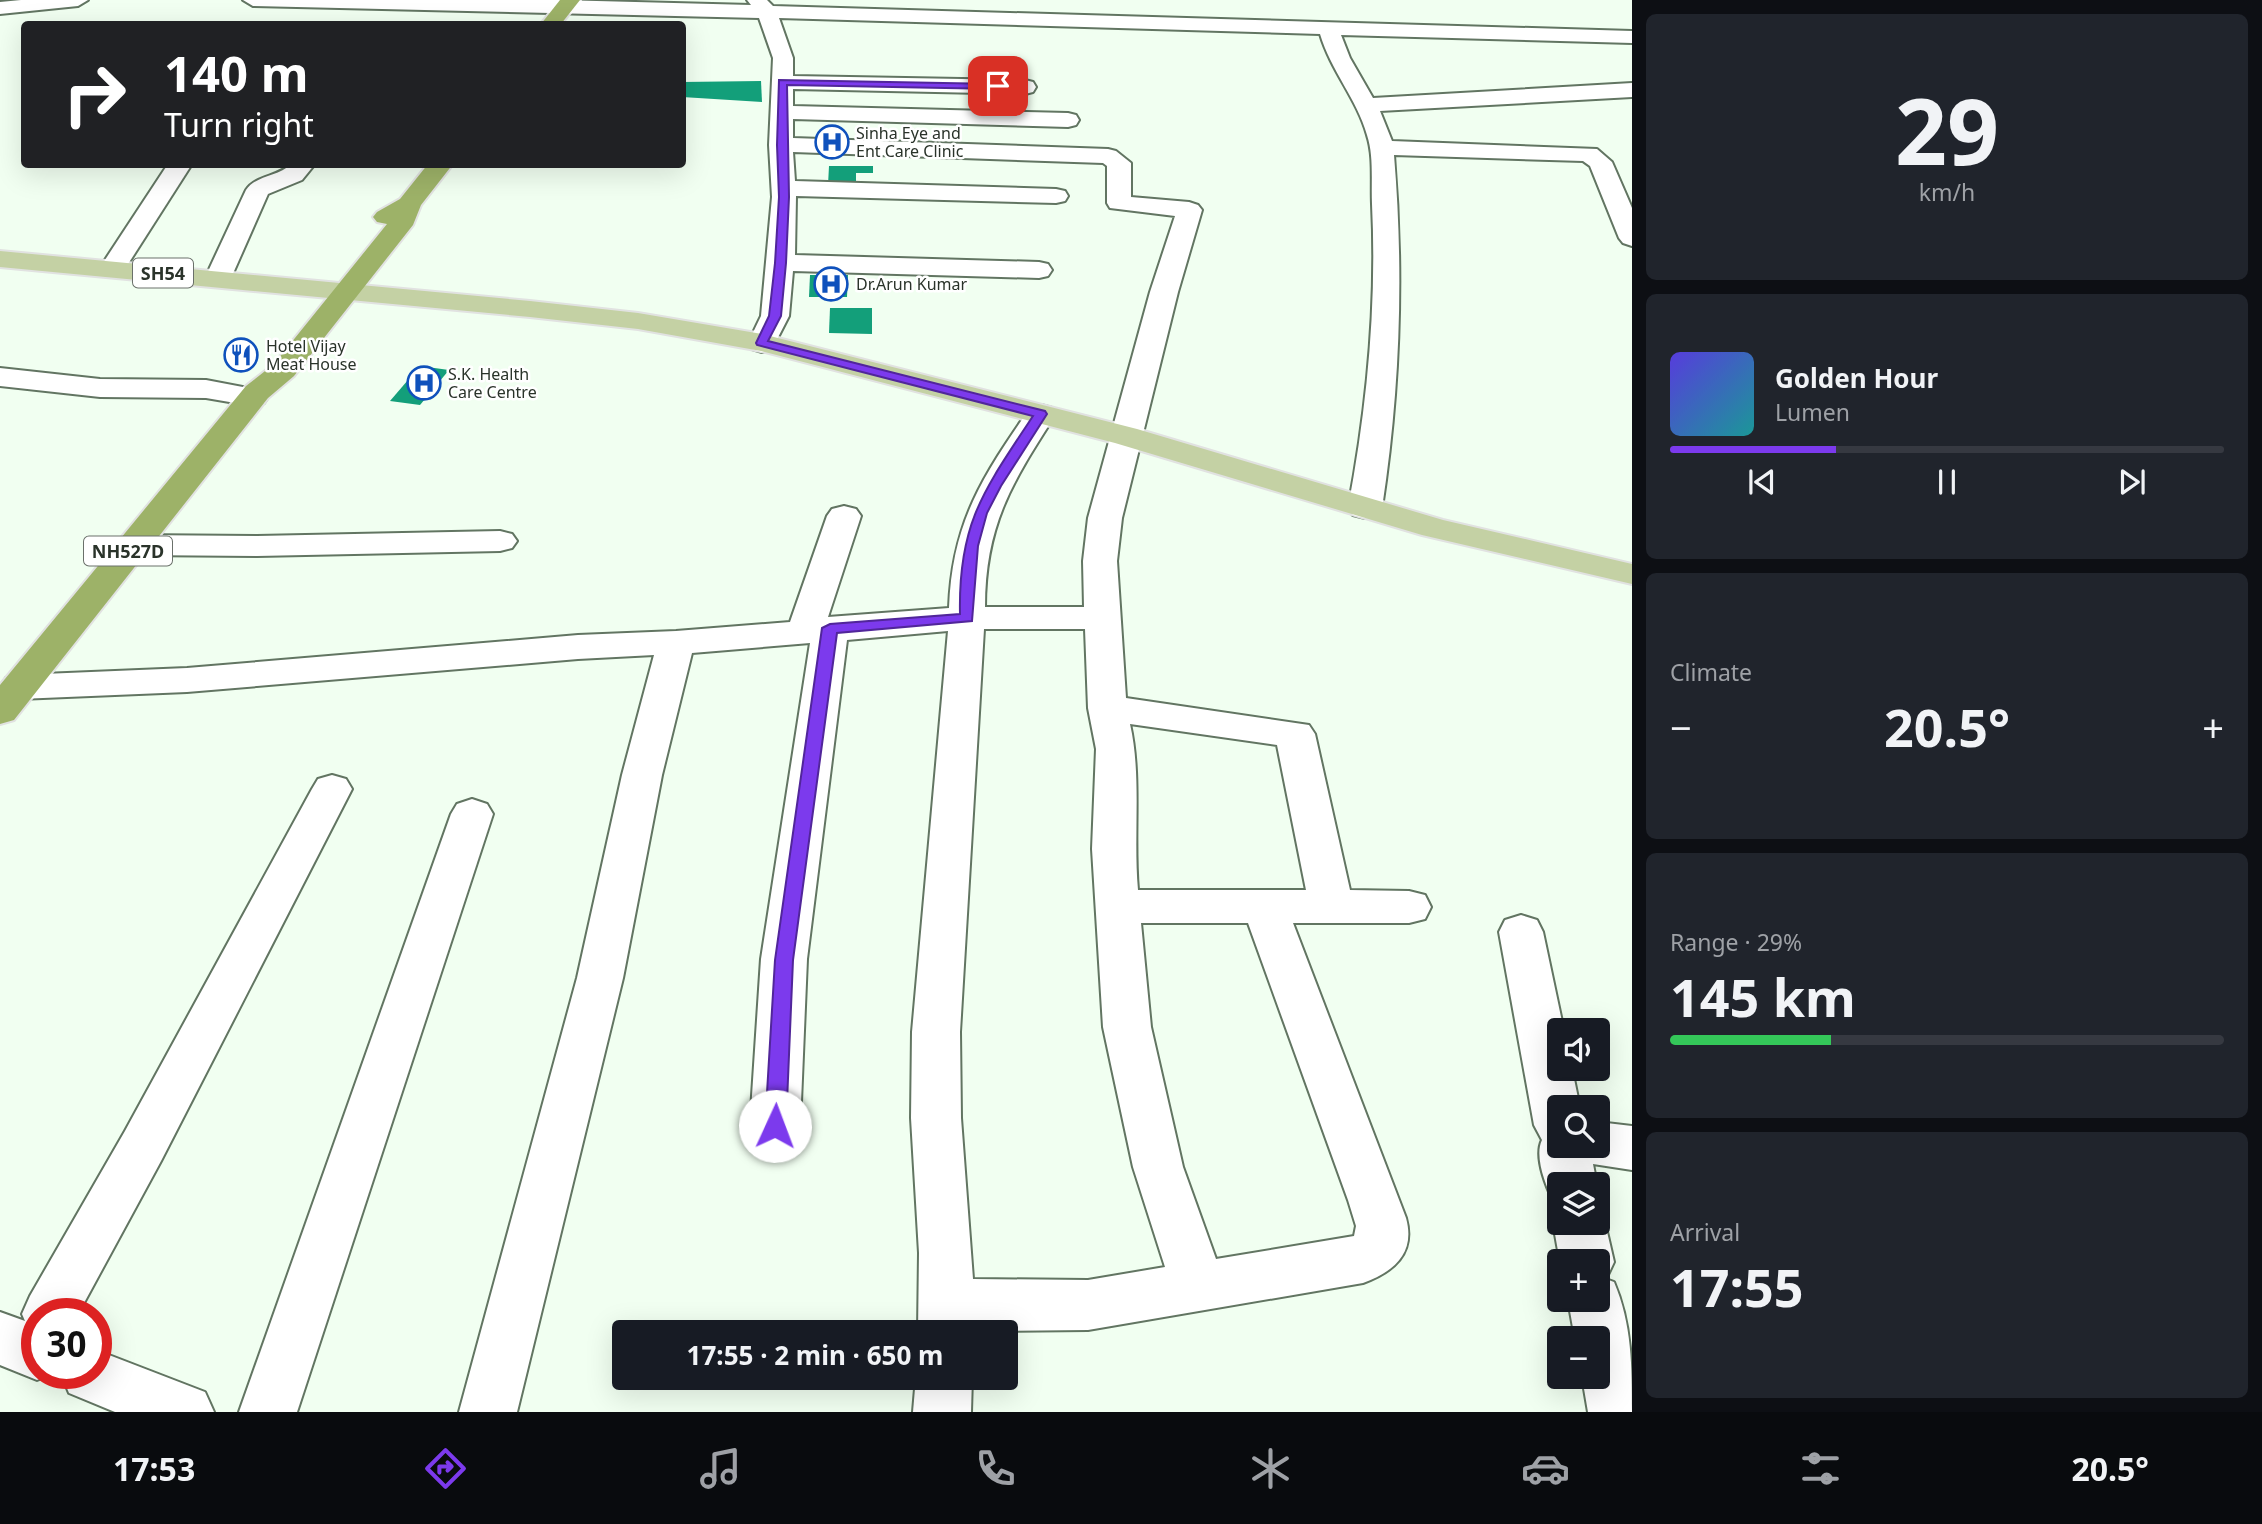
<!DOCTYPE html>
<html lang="en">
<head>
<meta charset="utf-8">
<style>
  body { margin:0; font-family:"Noto Sans",sans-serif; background:#20242c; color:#f1f3f6; height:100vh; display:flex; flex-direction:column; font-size:26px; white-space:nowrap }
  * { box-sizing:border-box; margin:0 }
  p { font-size:23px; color:#9ea1a6 }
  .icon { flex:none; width:38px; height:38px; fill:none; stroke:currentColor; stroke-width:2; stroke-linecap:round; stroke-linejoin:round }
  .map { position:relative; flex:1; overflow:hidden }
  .sheet { display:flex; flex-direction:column; gap:14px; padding:14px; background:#0d0f14; width:630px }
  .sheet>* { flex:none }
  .banner { position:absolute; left:21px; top:21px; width:665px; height:147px; border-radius:7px; box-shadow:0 7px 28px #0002; background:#202124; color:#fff; overflow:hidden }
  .tools { position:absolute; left:1547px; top:1018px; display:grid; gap:14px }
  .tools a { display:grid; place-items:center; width:63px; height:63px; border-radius:7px; background:#171b24; box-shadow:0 7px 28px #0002; font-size:35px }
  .speed { position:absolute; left:21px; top:1298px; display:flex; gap:14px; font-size:35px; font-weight:700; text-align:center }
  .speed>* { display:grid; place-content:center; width:91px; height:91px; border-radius:50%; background:#171b24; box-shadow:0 7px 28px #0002; line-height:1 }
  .speed .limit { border:10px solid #d22; background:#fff; color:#111 }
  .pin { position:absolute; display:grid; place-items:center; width:60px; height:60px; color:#fff; margin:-30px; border-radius:14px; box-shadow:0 4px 10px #0006 }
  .me { position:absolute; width:77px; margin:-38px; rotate:2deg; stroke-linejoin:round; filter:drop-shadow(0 0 5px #0008) }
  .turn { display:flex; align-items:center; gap:24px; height:147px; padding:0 28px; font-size:32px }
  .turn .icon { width:91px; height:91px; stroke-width:2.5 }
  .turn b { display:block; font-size:49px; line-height:60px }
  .big { font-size:52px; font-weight:700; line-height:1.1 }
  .sheet .card { flex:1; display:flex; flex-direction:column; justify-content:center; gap:10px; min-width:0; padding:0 24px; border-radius:10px; background:#20242c }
  .sheet .dial { align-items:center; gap:0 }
  .dial b { font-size:91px; line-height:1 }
  .song { display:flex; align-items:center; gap:21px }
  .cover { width:84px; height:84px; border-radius:10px; background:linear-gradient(135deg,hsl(250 70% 55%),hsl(180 70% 35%)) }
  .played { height:7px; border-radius:4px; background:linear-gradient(90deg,#7c3aed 30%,#363941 30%) }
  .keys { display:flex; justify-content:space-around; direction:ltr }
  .heat { display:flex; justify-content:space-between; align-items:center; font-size:38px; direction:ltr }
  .charge { height:10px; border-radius:5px; background:linear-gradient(90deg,#34c759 29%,#363941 0) }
  .trip { position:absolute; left:612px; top:1320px; width:406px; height:70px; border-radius:7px; background:#171b24; box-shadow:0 7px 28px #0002; font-weight:700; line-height:70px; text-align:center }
  .tabs { display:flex; height:112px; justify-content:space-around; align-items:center; background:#090b0e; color:#9ea1a6 }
  .tabs .icon { width:49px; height:49px }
  .tabs .current { color:#7c3aed }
  .tabs b { font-size:32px; color:#f1f3f6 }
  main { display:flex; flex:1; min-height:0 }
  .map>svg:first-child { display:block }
  .building { fill:#139f7a }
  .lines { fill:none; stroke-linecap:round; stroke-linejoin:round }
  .minor-casing { stroke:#627562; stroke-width:4 }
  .major-casing { stroke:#e1e2e1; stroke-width:4 }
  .highway-casing { stroke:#e1e2e1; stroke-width:4 }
  .minor { fill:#fff; fill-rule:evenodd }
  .major { fill:#c4d1a4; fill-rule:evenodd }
  .highway { fill:#9db268; fill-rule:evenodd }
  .route { fill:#7c3aed; stroke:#51269a; stroke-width:2 }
  .labels { text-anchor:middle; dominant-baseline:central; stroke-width:5; stroke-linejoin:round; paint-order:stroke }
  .far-poi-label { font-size:16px; fill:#2a332a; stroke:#fff; text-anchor:start }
  .shield { fill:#fff; stroke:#6a706a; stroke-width:2 }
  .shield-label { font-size:18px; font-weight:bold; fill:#2a332a }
</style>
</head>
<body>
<main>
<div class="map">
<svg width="1632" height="1412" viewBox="0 0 1632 1412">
  <rect width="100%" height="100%" fill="#f1fff1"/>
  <!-- building -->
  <g class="building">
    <path d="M761,81L762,102L682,97V82Z"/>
    <path d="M829,166H873V173H856V186L828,185Z"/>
    <path d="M810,275H848L847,297H809Z"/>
    <path d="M830,308H872V334L829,333Z"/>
    <path d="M420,366L449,370L420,405L390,401Z"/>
  </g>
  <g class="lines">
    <defs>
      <g id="minor">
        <path d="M21,0H88L78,6L0,14V2Z"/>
        <path d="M243,0H558L751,5L747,0H767L773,6L1632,31V43L1341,35L1350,58L1373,98L1632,83V97L1380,111L1392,141L1597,149L1612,162L1632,208V246L1623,243L1619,238L1590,166L1583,161L1394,155C1404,274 1400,391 1382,508L1377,515L1365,518L1353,515L1348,508C1367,408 1377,306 1372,204C1371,181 1374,156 1367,135C1357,99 1331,71 1320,34L779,18L793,58V76L1025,80L1033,82L1036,87L1033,92L1025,94L793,89V106L1068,113L1076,115L1079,120L1076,125L1068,127L793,119V138L1108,149L1116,151L1131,163V197L1189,202L1198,205L1202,210L1178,292L1122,518L1117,561L1126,698L1309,725L1315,734L1350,890L1409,891L1425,895L1431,907L1425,919L1409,923H1293L1406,1218C1416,1254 1393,1272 1363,1283L1088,1330L918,1332L919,1253L911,1118L912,1032L948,631L847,640L807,959L800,1126L793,1141L775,1147L757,1141L750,1126L761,959L810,643L692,653L662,775L623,978L517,1412H459L577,978L622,775L654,655L578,659L187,692L19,699L6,696L0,687L6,678L19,675L187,668L578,635L676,631L790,622L827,516L832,509L844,506L856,509L861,516L828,617L949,608C952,522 983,476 1030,408L1041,405L1052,408L1056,414C1013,481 985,524 985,607H1084L1083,561L1088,518L1150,292L1175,216L1110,208L1107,203V166L1103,163L793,152L795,181L1056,189L1065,191L1068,196L1065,201L1056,203L796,196L795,255L1039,262L1048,264L1052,270L1048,276L1039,278L793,271L789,316L772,349L762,352L752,349L748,343L761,316L772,197L769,145L773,58L759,18L253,6ZM984,629H1085L1088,708L1096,749L1092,849L1103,1027L1133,1167L1165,1267L1088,1280L973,1279L961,1118L960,1032ZM1130,724L1277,745L1306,890H1138C1133,835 1142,777 1130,724ZM1141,923H1248L1348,1200L1356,1226L1354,1236L1216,1259L1183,1167L1151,1027Z"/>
        <path d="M168,164H192L121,275L112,277L103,275L99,269Z"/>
        <path d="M291,164H315L302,180L268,194L231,278L228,284L218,286L208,284L205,278L246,190C256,175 278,177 291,164Z"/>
        <path d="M0,368L100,379L206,380L264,391L268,397L264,403L253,406L206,398L100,397L0,386Z"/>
        <path d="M500,531L512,534L517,541L512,548L500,551L257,556L134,555L122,552L117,545L122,538L134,535L257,536Z"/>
        <path d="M332,775L346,779L352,789L161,1161L78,1314H37V1374H52L37,1380L0,1365V1312L25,1321L22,1314L30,1296L125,1131L312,789L318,779Z"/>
        <path d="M472,799L487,804L493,814L297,1412H239L451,814L457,804Z"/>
        <path d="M1521,915L1537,920L1543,932L1564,1031H1559V1069H1572L1580,1108H1559V1146H1598V1122L1632,1126V1170L1593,1164L1597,1185H1559V1203L1553,1201C1546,1186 1534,1156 1542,1140L1534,1125L1499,932L1505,920Z"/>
        <path d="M1598,1207L1605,1223L1614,1262L1606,1279L1614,1282C1632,1324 1632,1367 1632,1412H1588L1582,1377H1598V1339H1575L1568,1300H1598V1262H1560L1553,1223L1559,1209V1223H1598Z"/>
        <path d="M96,1350L205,1392L214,1412H115L69,1393L61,1374H96Z"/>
        <path d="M916,1377H972L971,1412H913Z"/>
      </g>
      <path id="major" d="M0,251L530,301L638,313L762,334L1137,429L1443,520L1632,564V584L1422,535L1115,443L761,351L638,329L530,317L0,267Z"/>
      <g id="highway">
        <path d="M560,0H580L561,24H541Z"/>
        <path d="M428,164H453L421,205L413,225L294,376L268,398L14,720L0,724V685L246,386L274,364L387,224L377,222L373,217L377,212L400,199Z"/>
      </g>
    </defs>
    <!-- minor casing -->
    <use href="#minor" class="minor-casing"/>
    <!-- major casing -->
    <use href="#major" class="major-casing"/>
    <!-- highway casing -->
    <use href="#highway" class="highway-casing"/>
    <!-- minor -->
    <use href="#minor" class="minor"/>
    <!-- major -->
    <use href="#major" class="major"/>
    <!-- highway -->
    <use href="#highway" class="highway"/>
  </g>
  <!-- route -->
  <path class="route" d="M779,80L998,84L1003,86L998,89L787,85L789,197L786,263L781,316L768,341L1045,411L1047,414L1001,486L987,513L978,546L972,621L837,633L793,960L786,1126L783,1132L775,1135L768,1132L765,1126L775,960L822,628L830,624L960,614C958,522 985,489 1033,416L757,345L756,343L769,316L775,263L779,197L777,145Z"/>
  <!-- icons -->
  <defs>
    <symbol id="hospital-ring" viewBox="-11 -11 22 22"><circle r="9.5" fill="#fff" stroke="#0f51bc" stroke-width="1.5"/><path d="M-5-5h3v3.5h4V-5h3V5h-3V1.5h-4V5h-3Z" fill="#0f51bc"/></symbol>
    <symbol id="restaurant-ring" viewBox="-11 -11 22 22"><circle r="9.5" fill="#fff" stroke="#0f51bc" stroke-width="1.5"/><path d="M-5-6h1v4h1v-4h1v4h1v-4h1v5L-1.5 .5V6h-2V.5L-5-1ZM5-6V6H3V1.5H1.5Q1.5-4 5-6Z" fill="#0f51bc"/></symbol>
  </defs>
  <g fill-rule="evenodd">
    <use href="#hospital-ring" x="813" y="123" width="38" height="38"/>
    <use href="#hospital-ring" x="812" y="265" width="38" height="38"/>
    <use href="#restaurant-ring" x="222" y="336" width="38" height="38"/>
    <use href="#hospital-ring" x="405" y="364" width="38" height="38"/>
  </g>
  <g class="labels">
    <!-- far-poi labels -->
    <g class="far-poi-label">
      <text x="856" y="133">Sinha Eye and<tspan x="856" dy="18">Ent Care Clinic</tspan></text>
      <text x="856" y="284">Dr.Arun Kumar</text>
      <text x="266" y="346">Hotel Vijay<tspan x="266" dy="18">Meat House</tspan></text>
      <text x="448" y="374">S.K. Health<tspan x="448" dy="18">Care Centre</tspan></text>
    </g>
    <!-- shield labels -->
    <g class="shield">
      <rect x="133" y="258.5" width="60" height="29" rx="5"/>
      <rect x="84" y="536.5" width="88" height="29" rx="5"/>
    </g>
    <g class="shield-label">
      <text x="163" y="273">SH54</text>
      <text x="128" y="551">NH527D</text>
    </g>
  </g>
</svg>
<div class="tools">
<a><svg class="icon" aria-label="sound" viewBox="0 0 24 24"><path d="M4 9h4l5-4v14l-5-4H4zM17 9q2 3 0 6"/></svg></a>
<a><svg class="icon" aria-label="search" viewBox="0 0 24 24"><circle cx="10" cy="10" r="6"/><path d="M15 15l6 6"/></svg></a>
<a><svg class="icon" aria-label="layers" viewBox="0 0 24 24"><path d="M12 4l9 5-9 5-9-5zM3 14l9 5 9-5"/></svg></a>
<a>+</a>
<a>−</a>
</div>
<div class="speed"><div class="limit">30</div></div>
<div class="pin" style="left:998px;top:86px;background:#d93025"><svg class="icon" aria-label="arrive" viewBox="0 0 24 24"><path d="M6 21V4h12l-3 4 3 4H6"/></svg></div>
<svg class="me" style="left:775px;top:1126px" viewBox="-20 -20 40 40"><circle r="19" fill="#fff"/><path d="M0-13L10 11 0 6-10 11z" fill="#7c3aed"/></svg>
<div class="trip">17:55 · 2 min · 650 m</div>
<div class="banner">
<div class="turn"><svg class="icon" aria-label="right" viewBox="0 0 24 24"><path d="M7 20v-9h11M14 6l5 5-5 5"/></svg><div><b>140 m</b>Turn right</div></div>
</div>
</div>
<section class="sheet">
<div class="card dial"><b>29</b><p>km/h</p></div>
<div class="card">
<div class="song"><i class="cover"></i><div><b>Golden Hour</b><p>Lumen</p></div></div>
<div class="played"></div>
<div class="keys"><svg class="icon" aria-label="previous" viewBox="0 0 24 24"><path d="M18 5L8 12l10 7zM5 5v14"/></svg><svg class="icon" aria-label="pause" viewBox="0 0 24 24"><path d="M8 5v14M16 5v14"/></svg><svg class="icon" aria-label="next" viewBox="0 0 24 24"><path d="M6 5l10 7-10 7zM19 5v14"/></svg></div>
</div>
<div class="card"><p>Climate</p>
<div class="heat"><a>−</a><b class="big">20.5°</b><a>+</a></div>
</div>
<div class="card"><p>Range · 29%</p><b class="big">145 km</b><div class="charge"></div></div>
<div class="card"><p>Arrival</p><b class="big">17:55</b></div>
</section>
</main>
<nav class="tabs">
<b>17:53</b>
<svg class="icon current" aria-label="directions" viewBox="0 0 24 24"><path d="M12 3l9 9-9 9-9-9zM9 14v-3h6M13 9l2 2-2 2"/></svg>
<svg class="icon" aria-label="music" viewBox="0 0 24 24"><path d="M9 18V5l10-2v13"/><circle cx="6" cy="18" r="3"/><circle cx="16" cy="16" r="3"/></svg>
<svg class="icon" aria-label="phone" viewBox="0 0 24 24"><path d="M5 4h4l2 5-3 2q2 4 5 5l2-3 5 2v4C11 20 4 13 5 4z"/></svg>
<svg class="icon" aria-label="climate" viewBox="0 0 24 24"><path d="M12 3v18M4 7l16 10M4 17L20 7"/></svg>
<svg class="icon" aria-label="car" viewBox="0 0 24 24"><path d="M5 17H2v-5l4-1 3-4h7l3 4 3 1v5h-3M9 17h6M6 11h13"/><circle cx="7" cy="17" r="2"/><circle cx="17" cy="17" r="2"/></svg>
<svg class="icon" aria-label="filters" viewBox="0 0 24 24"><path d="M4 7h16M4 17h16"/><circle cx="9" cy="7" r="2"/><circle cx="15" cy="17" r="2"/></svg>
<b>20.5°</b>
</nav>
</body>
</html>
